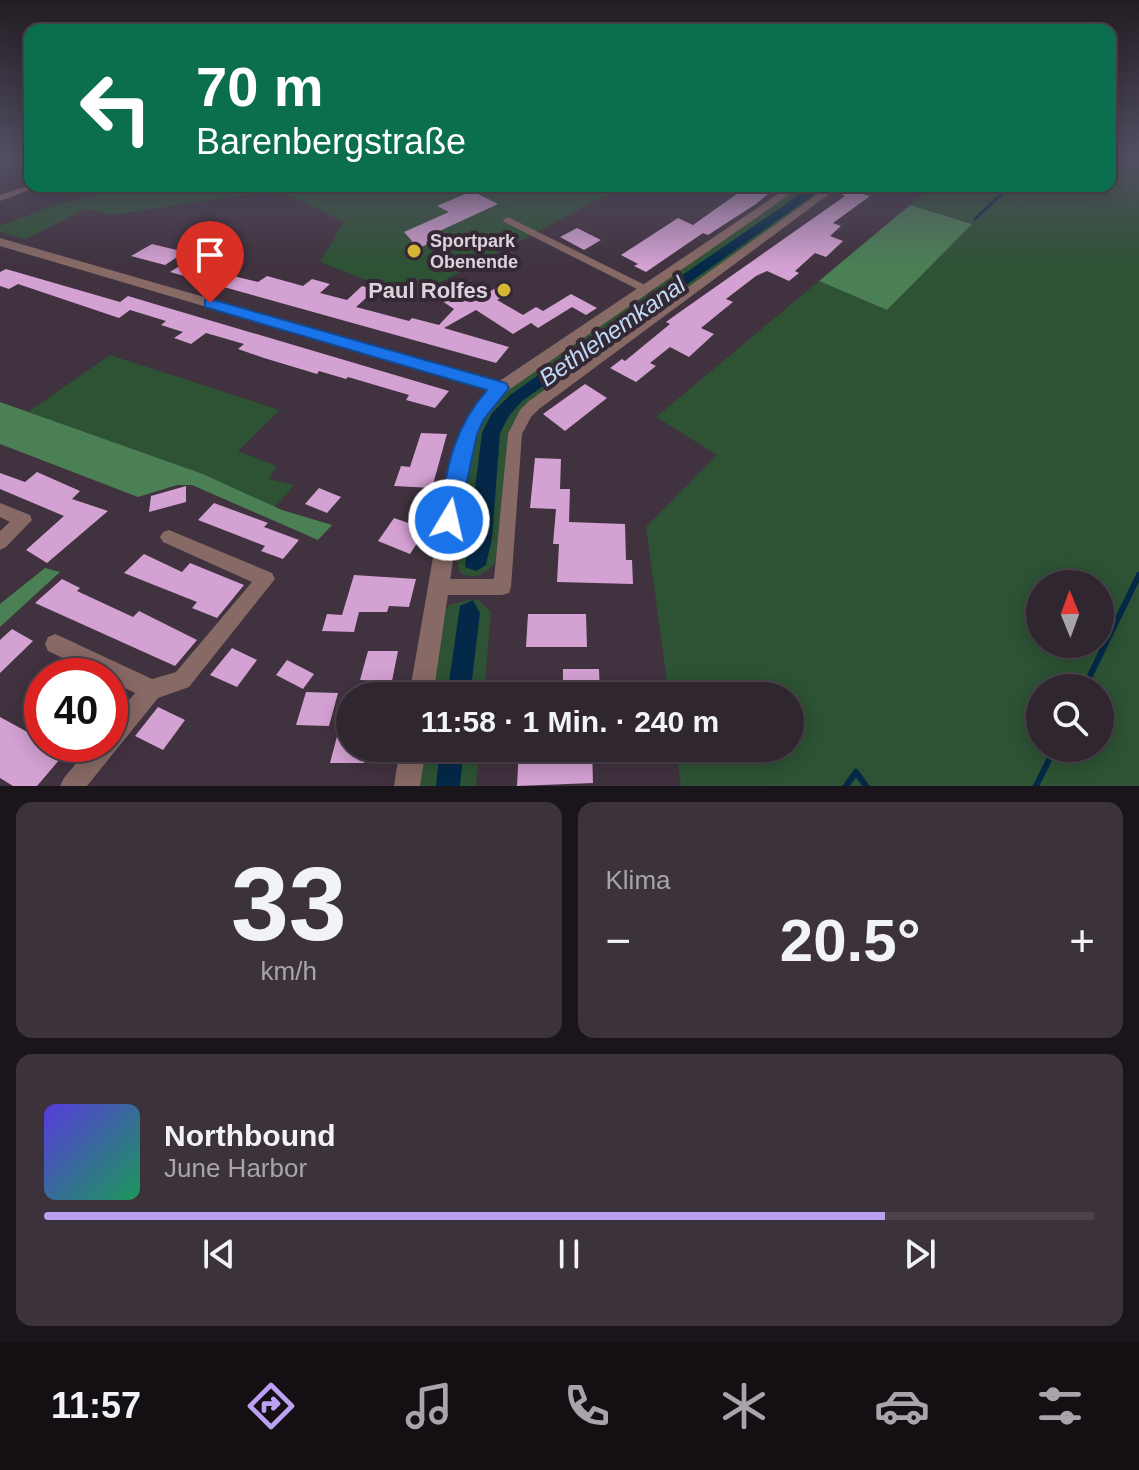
<!DOCTYPE html>
<html lang="de">
<head>
<meta charset="utf-8">
<style>
  body { margin:0; font-family:Arial,sans-serif; background:#3c323b; color:#f1f3f6; height:100vh; display:flex; flex-direction:column; font-size:30px; white-space:nowrap }
  * { box-sizing:border-box; margin:0 }
  p { font-size:26px; color:#a8a5aa }
  .icon { flex:none; width:44px; height:44px; fill:none; stroke:currentColor; stroke-width:2; stroke-linecap:round; stroke-linejoin:round }
  .map { position:relative; height:786px; overflow:hidden }
  .panel { display:flex; flex-direction:column; gap:16px; padding:16px; background:#1a151a; flex:1 }
  .panel>* { flex:none }
  .hud { position:absolute; left:24px; top:24px; width:1092px; height:168px; border-radius:16px; box-shadow:0 4px 20px #0003,0 0 0 2px #4b434b; background:#0b6e4f; color:#fff; overflow:hidden }
  .needle { width:52px; rotate:359deg }
  .buttons { position:absolute; left:1026px; top:570px; display:grid; gap:16px }
  .buttons a { display:grid; place-items:center; width:88px; height:88px; border-radius:50%; background:#30262f; box-shadow:0 4px 20px #0003,0 0 0 2px #4b434b; font-size:40px }
  .speed { position:absolute; left:24px; top:658px; display:flex; gap:16px; font-size:40px; font-weight:700; text-align:center }
  .speed>* { display:grid; place-content:center; width:104px; height:104px; border-radius:50%; background:#30262f; box-shadow:0 4px 20px #0003,0 0 0 2px #4b434b; line-height:1 }
  .speed .limit { border:12px solid #d22; background:#fff; color:#111 }
  .pin { position:absolute; display:grid; place-items:center; width:68px; height:68px; color:#fff; margin:-82px -34px; border-radius:50% 50% 50% 0; rotate:-45deg; box-shadow:0 0 8px #0007 }
  .pin .icon { rotate:45deg }
  .me { position:absolute; width:88px; margin:-44px; rotate:9deg; stroke-linejoin:round; filter:drop-shadow(0 0 6px #0008) }
  .turn { display:flex; align-items:center; gap:28px; height:168px; padding:0 40px; font-size:36px }
  .turn .icon { width:104px; height:104px; stroke-width:2.5 }
  .turn b { display:block; font-size:56px; line-height:68px }
  .big { font-size:60px; font-weight:600; line-height:1.1 }
  .panel .card { flex:1; display:flex; flex-direction:column; justify-content:center; gap:12px; min-width:0; padding:0 28px; border-radius:16px; background:#3c323b }
  .panel .dial { align-items:center; gap:0 }
  .dial b { font-size:104px; line-height:1 }
  .song { display:flex; align-items:center; gap:24px }
  .cover { width:96px; height:96px; border-radius:12px; background:linear-gradient(135deg,hsl(250 70% 55%),hsl(150 70% 35%)) }
  .played { height:8px; border-radius:4px; background:linear-gradient(90deg,#bca0f2 80%,#4b434b 80%) }
  .keys { display:flex; justify-content:space-around; direction:ltr }
  .heat { display:flex; justify-content:space-between; align-items:center; font-size:44px; direction:ltr }
  .panel .tiles { flex:1; display:grid; gap:16px; grid-template-columns:1fr 1fr }
  .card:last-child { grid-column:span 2 }
  .trip { position:absolute; left:336px; top:682px; width:468px; height:80px; border-radius:40px; background:#30262f; box-shadow:0 4px 20px #0003,0 0 0 2px #4b434b; font-weight:600; line-height:80px; text-align:center }
  .tabs { display:flex; height:128px; justify-content:space-around; align-items:center; background:#130f13; color:#a8a5aa }
  .tabs .icon { width:56px; height:56px }
  .tabs .active { color:#bca0f2 }
  .tabs b { font-size:36px; color:#f1f3f6 }
  .map>svg:first-child { display:block }
  .green { fill:#2d5234; fill-rule:evenodd }
  .forest { fill:#4a8054 }
  .water { fill:#042948 }
  .lines { fill:none; stroke-linecap:round; stroke-linejoin:round }
  .stream-far1 { stroke:#042948; stroke-width:3 }
  .stream { stroke:#042948; stroke-width:6 }
  .building { fill:#d3a1d2 }
  .minor { fill:#876965; fill-rule:evenodd }
  .tertiary { fill:#876965; fill-rule:evenodd }
  .route { fill:#1a73e8; stroke:#114b97; stroke-width:2 }
  .poi-dot { fill:#d7b434; stroke:#352835; stroke-width:3 }
  .labels { text-anchor:middle; dominant-baseline:central; stroke-width:8; stroke-linejoin:round; paint-order:stroke }
  .far-poi-label { font-size:18px; font-weight:bold; fill:#dbd3db; stroke:#352835; text-anchor:start }
  .poi-label { font-size:22px; font-weight:bold; fill:#dbd3db; stroke:#352835; text-anchor:end }
  .water-label { font-size:24px; font-style:italic; fill:#bfdaf5; stroke:#352835 }
</style>
</head>
<body>
<div class="map">
<svg width="1139" height="786" viewBox="0 0 1139 786">
  <rect width="100%" height="100%" fill="#40323f"/>
  <!-- green -->
  <g class="green">
    <path d="M1110,156H1132L1131,159L1139,162V786H681L676,748H790V696H669L646,527L717,455L656,417L819,281L887,310L971,223L910,205L932,186H1110ZM1040,584H1100V644H1040ZM1040,688H1100V748H1040Z"/>
    <path d="M132,186H624L411,298L320,262L344,222L277,190L113,215L86,209L25,239L0,232V226L54,205Z"/>
    <path d="M802,186H830L671,300H665L668,302L516,419L495,563C484,575 476,580 460,573C449,546 468,444 482,418C486,411 493,404 498,397L644,295H653L654,289Z"/>
    <path d="M110,355L280,410L238,451L277,466L269,479L294,485L275,507L203,474L28,412Z"/>
    <path d="M468,600H479L491,612L484,696H432L445,611L449,605Z"/>
    <path d="M425,748H479L476,786H419Z"/>
  </g>
  <!-- forest -->
  <g class="forest">
    <path d="M910,205L972,224L887,310L819,281Z"/>
    <path d="M0,402L203,474L282,510L332,525L318,540L192,485H177L138,497L0,444Z"/>
    <path d="M45,568L60,572L0,627V604Z"/>
  </g>
  <!-- water -->
  <g class="water">
    <path d="M812,186H826L522,401L509,416L500,433L492,538L486,565L476,571L465,567L482,433L492,413L510,395L608,326Z"/>
    <path d="M473,600L480,613L470,696H447L460,606Z"/>
    <path d="M440,748H464L460,786H436Z"/>
  </g>
  <g class="lines">
    <!-- stream-far1 -->
    <path class="stream-far1" d="M975,219L1010,186"/>
    <!-- stream -->
    <g class="stream">
      <path d="M1084,688L1139,575"/>
      <path d="M846,786L856,772L866,786"/>
      <path d="M1036,786L1055,748"/>
    </g>
  </g>
  <!-- building -->
  <g class="building">
    <path d="M748,186H778L756,204L708,235L703,233L646,272L634,266L638,264L621,255L678,218L693,225Z"/>
    <path d="M853,186H873L863,194L870,196L833,223L841,226L830,236L843,241L826,257L815,253L795,271L799,273L789,281L767,271L756,276L726,299L733,302L701,328L714,334L689,357L670,347L650,363L656,366L636,382L610,368L622,359L625,361L670,324L666,322L677,314L845,196L842,195Z"/>
    <path d="M472,191L498,204L433,234L441,238L419,248L410,243L412,241L404,232L449,212L437,206Z"/>
    <path d="M577,228L601,240L584,250L560,237Z"/>
    <path d="M152,244L185,252L165,265L131,256Z"/>
    <path d="M183,264L258,282L267,276L303,286L312,279L330,284L320,293L347,300L362,286L375,290L356,307L409,321L412,318L439,325L454,309L439,299L456,290L473,301L503,284L514,290L497,300L523,315L536,307L543,311L571,294L597,308L586,315L572,307L538,328L531,323L513,334L476,310L444,328L509,347L496,363L170,272Z"/>
    <path d="M6,269L120,302L128,296L158,305L449,391L435,408L406,400L409,395L348,377L346,379L319,371L317,374L264,358L238,349L244,344L206,333L191,344L174,338L183,332L161,325L166,321L130,310L119,318L18,284L9,289L0,286V272Z"/>
    <path d="M585,384L607,398L565,431L543,414Z"/>
    <path d="M421,433L447,434L432,488L394,486L401,466L410,467Z"/>
    <path d="M535,458L561,459L560,489H570L569,522L625,524L626,560H632L633,584L557,582L559,544H553L556,509L530,508Z"/>
    <path d="M37,472L80,491L72,499L108,511L47,563L26,550L64,516L0,489V473L25,482Z"/>
    <path d="M186,486V502L149,512L151,496Z"/>
    <path d="M319,488L341,497L327,513L305,504Z"/>
    <path d="M214,503L268,523L264,527L299,540L283,559L261,551L265,546L198,520Z"/>
    <path d="M394,518L426,529L410,554L378,541Z"/>
    <path d="M144,554L182,572L190,563L244,585L217,618L192,608L197,602L124,573Z"/>
    <path d="M354,575L416,579L409,607L389,606L387,612H359L354,632L322,631L327,614L342,615Z"/>
    <path d="M62,579L80,588L77,591L133,617L139,611L197,640L175,666L35,603Z"/>
    <path d="M528,614H586L587,647H526Z"/>
    <path d="M12,629L33,641L0,673V640Z"/>
    <path d="M232,648L257,660L237,687L210,675Z"/>
    <path d="M368,651H398L392,681L360,680Z"/>
    <path d="M287,660L314,674L303,689L276,675Z"/>
    <path d="M563,669H599L600,696H524V684H563Z"/>
    <path d="M306,692L338,693L329,726L296,725Z"/>
    <path d="M346,702L350,703V748H367L364,763H330Z"/>
    <path d="M158,707L185,720L163,750L135,736Z"/>
    <path d="M0,717L42,740V744H52L66,752L37,786H13L0,778Z"/>
    <path d="M519,749H592L593,783L517,786Z"/>
  </g>
  <g class="lines">
    <!-- minor -->
    <g class="minor">
      <path d="M30,185L40,186L0,201V195Z"/>
      <path d="M829,186H840L539,409L531,417L522,434L511,587L509,593L502,595H439L432,593L430,587L432,581L439,579H494L508,434L520,410L529,401Z"/>
      <path d="M508,217L649,287L651,289L645,292L641,291L504,222L503,220Z"/>
      <path d="M0,503L30,515L32,520L6,547L0,550V531L10,522L0,517Z"/>
      <path d="M169,530L272,573L275,579L189,687L158,698L87,786H60L64,778L92,744H110V723L135,693L110,681V676H100L48,651L45,644L48,637L55,634L62,637L152,679L176,672L252,582L163,542L160,537L163,532Z"/>
    </g>
    <!-- tertiary -->
    <g class="tertiary">
      <path d="M790,186H802L506,392L483,418L467,465L433,696H409L449,465L468,416L489,390L0,246V238L498,382Z"/>
      <path d="M400,748H426L420,786H394Z"/>
    </g>
  </g>
  <!-- sky -->
  <linearGradient id="sky" x2="0" y2="1"><stop stop-color="#231c23"/><stop offset="0.59" stop-color="#534f63"/><stop offset="1" stop-color="#534f63" stop-opacity="0"/></linearGradient>
  <rect width="1139" height="266" fill="url(#sky)"/>
  <!-- route -->
  <path class="route" d="M210,299L506,383L509,388L484,419L477,434L457,527L449,529L442,527L438,520C447,469 452,430 487,390L205,307V300Z"/>
  <!-- markers -->
  <g class="poi-dot">
    <circle cx="414" cy="251" r="8"/>
    <circle cx="504" cy="290" r="8"/>
  </g>
  <g class="labels">
    <!-- far-poi labels -->
    <g class="far-poi-label">
      <text x="430" y="241">Sportpark<tspan x="430" dy="21">Obenende</tspan></text>
    </g>
    <!-- poi labels -->
    <g class="poi-label">
      <text x="488" y="290">Paul Rolfes</text>
    </g>
    <!-- water labels -->
    <g class="water-label">
      <text transform="translate(612 331) rotate(-35)">Bethlehemkanal</text>
    </g>
  </g>
</svg>
<div class="buttons">
<a><svg class="needle" viewBox="-14 -14 28 28"><path d="M0-13l5 13h-10z" fill="#e53935"/><path d="M0 13l5-13h-10z" fill="#a8a5aa"/></svg></a>
<a><svg class="icon" aria-label="search" viewBox="0 0 24 24"><circle cx="10" cy="10" r="6"/><path d="M15 15l6 6"/></svg></a>
</div>
<div class="speed"><div class="limit">40</div></div>
<div class="pin" style="left:210px;top:303px;background:#d93025"><svg class="icon" aria-label="arrive" viewBox="0 0 24 24"><path d="M6 21V4h12l-3 4 3 4H6"/></svg></div>
<svg class="me" style="left:449px;top:520px" viewBox="-20 -20 40 40"><circle r="17" fill="#1a73e8" stroke="#fff" stroke-width="3"/><path d="M0-11L8 9 0 5-8 9z" fill="#fff"/></svg>
<div class="trip">11:58 · 1 Min. · 240 m</div>
<div class="hud">
<div class="turn"><svg class="icon" aria-label="left" viewBox="0 0 24 24"><path d="M17 20v-9H6M10 6l-5 5 5 5"/></svg><div><b>70 m</b>Barenbergstraße</div></div>
</div>
</div>
<section class="panel">
<div class="tiles">
<div class="card dial"><b>33</b><p>km/h</p></div>
<div class="card"><p>Klima</p>
<div class="heat"><a>−</a><b class="big">20.5°</b><a>+</a></div>
</div>
<div class="card">
<div class="song"><i class="cover"></i><div><b>Northbound</b><p>June Harbor</p></div></div>
<div class="played"></div>
<div class="keys"><svg class="icon" aria-label="previous" viewBox="0 0 24 24"><path d="M18 5L8 12l10 7zM5 5v14"/></svg><svg class="icon" aria-label="pause" viewBox="0 0 24 24"><path d="M8 5v14M16 5v14"/></svg><svg class="icon" aria-label="next" viewBox="0 0 24 24"><path d="M6 5l10 7-10 7zM19 5v14"/></svg></div>
</div>
</div>
</section>
<nav class="tabs">
<b>11:57</b>
<svg class="icon active" aria-label="directions" viewBox="0 0 24 24"><path d="M12 3l9 9-9 9-9-9zM9 14v-3h6M13 9l2 2-2 2"/></svg>
<svg class="icon" aria-label="music" viewBox="0 0 24 24"><path d="M9 18V5l10-2v13"/><circle cx="6" cy="18" r="3"/><circle cx="16" cy="16" r="3"/></svg>
<svg class="icon" aria-label="phone" viewBox="0 0 24 24"><path d="M5 4h4l2 5-3 2q2 4 5 5l2-3 5 2v4C11 20 4 13 5 4z"/></svg>
<svg class="icon" aria-label="climate" viewBox="0 0 24 24"><path d="M12 3v18M4 7l16 10M4 17L20 7"/></svg>
<svg class="icon" aria-label="car" viewBox="0 0 24 24"><path d="M5 17H2v-5l4-1 3-4h7l3 4 3 1v5h-3M9 17h6M6 11h13"/><circle cx="7" cy="17" r="2"/><circle cx="17" cy="17" r="2"/></svg>
<svg class="icon" aria-label="filters" viewBox="0 0 24 24"><path d="M4 7h16M4 17h16"/><circle cx="9" cy="7" r="2"/><circle cx="15" cy="17" r="2"/></svg>
</nav>
</body>
</html>
